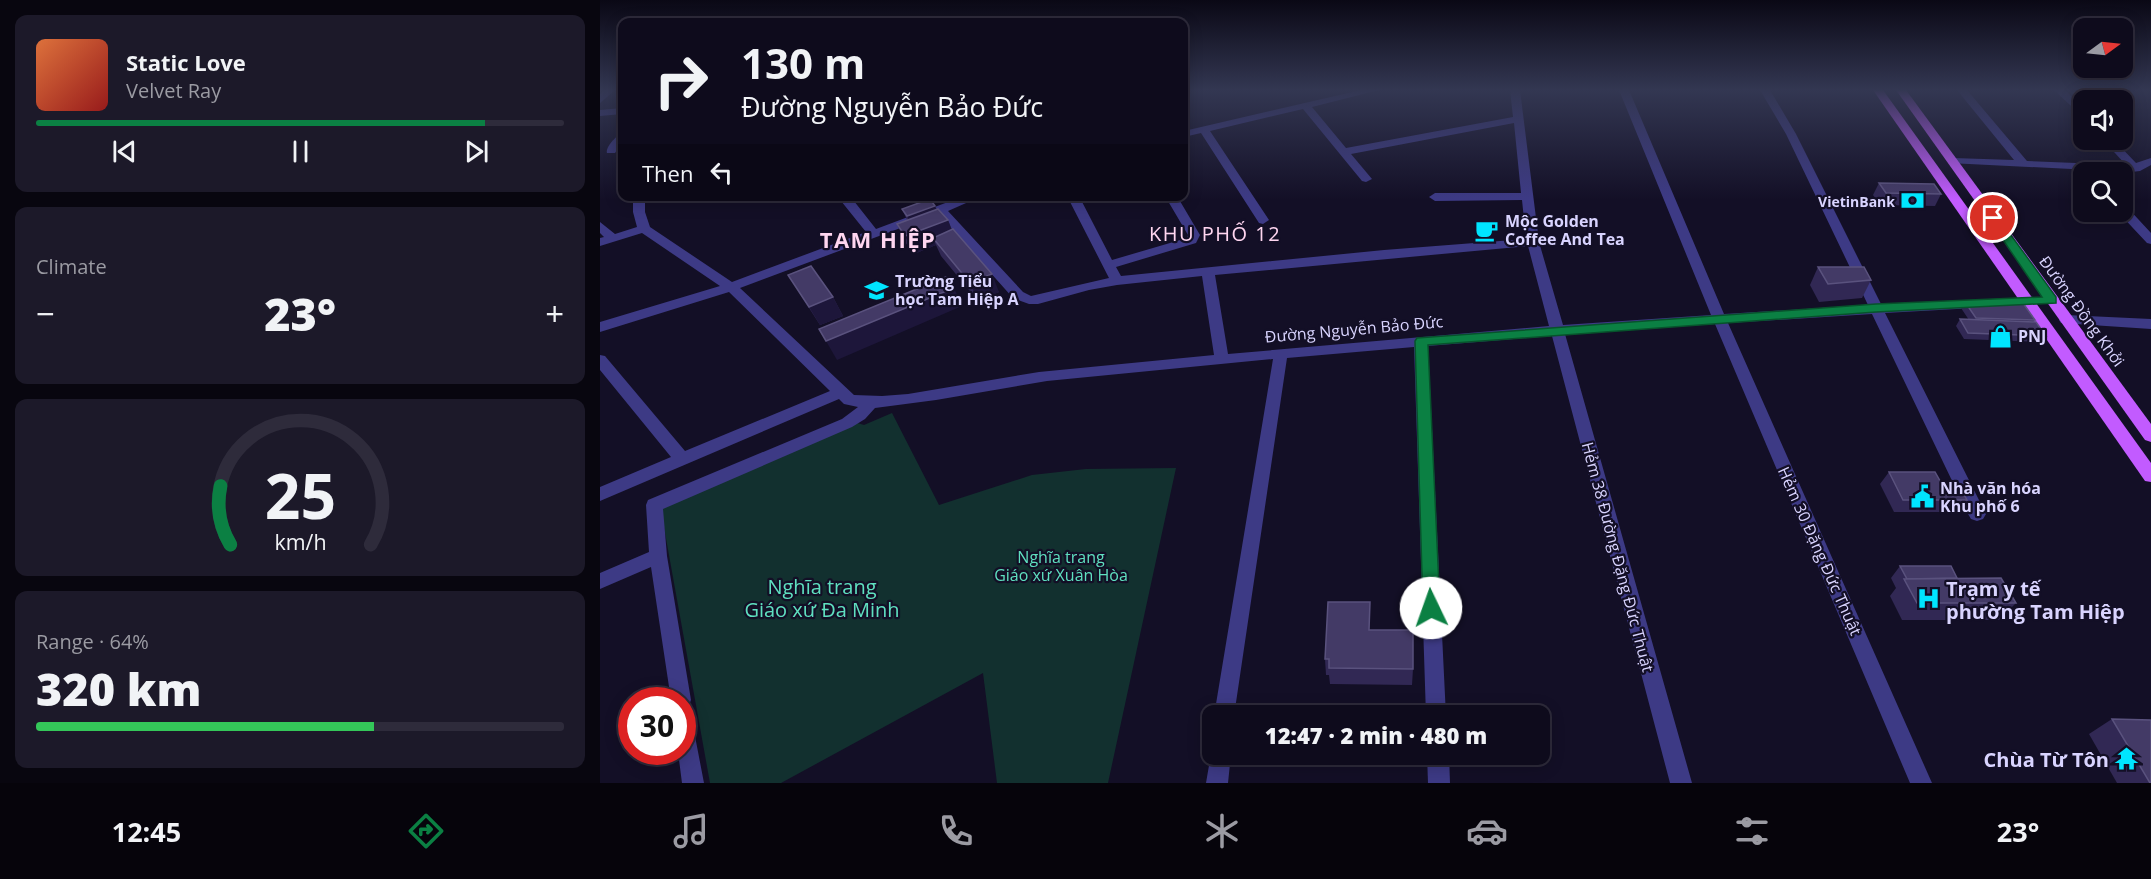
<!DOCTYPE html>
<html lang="en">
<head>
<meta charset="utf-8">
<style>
  body { margin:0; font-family:"Open Sans",sans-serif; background:#1c1929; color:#f1f3f6; height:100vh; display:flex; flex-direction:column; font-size:22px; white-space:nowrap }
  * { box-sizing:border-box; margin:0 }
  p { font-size:20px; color:#9b9ba3 }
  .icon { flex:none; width:33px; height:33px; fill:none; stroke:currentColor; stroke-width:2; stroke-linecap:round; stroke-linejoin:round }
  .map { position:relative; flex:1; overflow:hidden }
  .side { display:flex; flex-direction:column; gap:15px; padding:15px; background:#08060f; width:600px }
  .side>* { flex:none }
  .guide { position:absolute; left:18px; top:18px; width:570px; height:183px; border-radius:12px; box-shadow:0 3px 15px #0003,0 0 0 2px #2e2b3b; background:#0e0b1c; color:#f1f3f6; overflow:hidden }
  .needle { width:39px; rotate:75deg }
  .buttons { position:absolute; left:1473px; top:18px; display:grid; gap:12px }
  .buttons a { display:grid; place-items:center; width:60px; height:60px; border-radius:12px; background:#0e0b1c; box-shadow:0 3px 15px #0003,0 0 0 2px #2e2b3b; font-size:30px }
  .speed { position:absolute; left:18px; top:687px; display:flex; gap:12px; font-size:30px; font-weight:700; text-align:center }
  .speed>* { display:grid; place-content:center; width:78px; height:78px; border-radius:50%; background:#0e0b1c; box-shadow:0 3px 15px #0003,0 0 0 2px #2e2b3b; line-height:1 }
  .speed .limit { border:9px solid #d22; background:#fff; color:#111 }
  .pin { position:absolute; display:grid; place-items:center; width:51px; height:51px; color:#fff; margin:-26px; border:3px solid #fff; border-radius:50%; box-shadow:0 2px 6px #0007 }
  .me { position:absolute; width:66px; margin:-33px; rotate:357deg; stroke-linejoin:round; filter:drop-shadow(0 0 4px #0008) }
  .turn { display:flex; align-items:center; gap:21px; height:126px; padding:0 24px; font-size:27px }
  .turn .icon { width:78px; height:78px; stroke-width:2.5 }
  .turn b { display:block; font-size:42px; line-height:51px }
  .then { display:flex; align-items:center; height:57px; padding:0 24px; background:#0003; gap:12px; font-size:22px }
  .big { font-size:45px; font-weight:800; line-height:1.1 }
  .side .tile { flex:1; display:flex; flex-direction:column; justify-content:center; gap:9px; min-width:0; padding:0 21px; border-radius:12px; background:#1c1929 }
  .side .dial { align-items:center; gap:0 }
  .dial svg { height:156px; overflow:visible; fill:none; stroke:#2e2b3b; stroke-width:7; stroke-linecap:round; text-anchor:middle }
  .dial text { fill:#f1f3f6; stroke:none }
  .song { display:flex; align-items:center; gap:18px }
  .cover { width:72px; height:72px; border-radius:9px; background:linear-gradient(135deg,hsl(20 70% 55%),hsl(0 70% 35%)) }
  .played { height:6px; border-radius:3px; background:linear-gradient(90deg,#0b8043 85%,#2e2b3b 85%) }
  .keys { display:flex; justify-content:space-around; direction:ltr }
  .heat { display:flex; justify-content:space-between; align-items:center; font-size:33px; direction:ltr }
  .charge { height:9px; border-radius:4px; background:linear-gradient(90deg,#34c759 64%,#2e2b3b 0) }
  .trip { position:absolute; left:602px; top:705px; width:348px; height:60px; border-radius:12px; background:#0e0b1c; box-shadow:0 3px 15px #0003,0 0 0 2px #2e2b3b; font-weight:800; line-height:60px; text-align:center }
  .dock { display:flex; height:96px; justify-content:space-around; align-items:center; background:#06040b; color:#9b9ba3 }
  .dock .icon { width:42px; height:42px }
  .dock .current { color:#0b8043 }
  .dock b { font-size:27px; color:#f1f3f6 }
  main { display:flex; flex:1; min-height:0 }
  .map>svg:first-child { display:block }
  .green { fill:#12302f }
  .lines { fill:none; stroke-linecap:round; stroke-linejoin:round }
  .minor { fill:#3d3a85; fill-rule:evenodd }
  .major { fill:#c25bff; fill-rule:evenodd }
  .wall { fill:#312854 }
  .shaded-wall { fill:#1d163a }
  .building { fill:#433a66; stroke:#5a527e; stroke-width:1.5 }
  .route { fill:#0b8043; stroke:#07532c; stroke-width:1.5 }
  .labels { text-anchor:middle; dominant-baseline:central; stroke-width:4.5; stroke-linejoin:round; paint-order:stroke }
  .far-poi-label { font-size:14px; font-weight:bold; fill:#d9d4ff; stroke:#130f26; text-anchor:end }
  .poi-label { font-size:16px; font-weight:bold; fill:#d9d4ff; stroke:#130f26; text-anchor:start }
  .street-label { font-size:16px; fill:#d9d4ff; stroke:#130f26 }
  .park-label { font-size:16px; fill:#5fe0c0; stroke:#130f26 }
  .quarter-label { font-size:20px; letter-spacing:1.5px; fill:#ffd6f0; stroke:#130f26 }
  .near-park-label { font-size:20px; fill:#5fe0c0; stroke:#130f26 }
  .near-poi-label { font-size:20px; font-weight:bold; fill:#d9d4ff; stroke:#130f26; text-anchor:start }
  .district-label { font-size:22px; font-weight:bold; letter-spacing:1.5px; fill:#ffd6f0; stroke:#130f26 }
</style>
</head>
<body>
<main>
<section class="side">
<div class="tile">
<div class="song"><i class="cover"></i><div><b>Static Love</b><p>Velvet Ray</p></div></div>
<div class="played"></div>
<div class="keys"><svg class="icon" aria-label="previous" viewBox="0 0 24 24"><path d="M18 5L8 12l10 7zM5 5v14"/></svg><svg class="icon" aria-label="pause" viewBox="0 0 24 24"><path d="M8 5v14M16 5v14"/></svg><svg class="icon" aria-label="next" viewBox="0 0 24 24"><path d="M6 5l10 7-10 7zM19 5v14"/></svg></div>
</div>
<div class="tile"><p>Climate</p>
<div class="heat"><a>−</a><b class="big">23°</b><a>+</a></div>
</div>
<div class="tile dial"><svg viewBox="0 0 100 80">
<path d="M14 69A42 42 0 1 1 86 69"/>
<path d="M14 69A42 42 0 0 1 9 39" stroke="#0b8043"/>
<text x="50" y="56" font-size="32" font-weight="700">25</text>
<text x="50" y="72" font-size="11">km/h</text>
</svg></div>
<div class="tile"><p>Range · 64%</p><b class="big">320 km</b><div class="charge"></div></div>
</section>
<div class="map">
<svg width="1551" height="783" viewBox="0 0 1551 783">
  <rect width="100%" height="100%" fill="#130f26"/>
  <!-- green -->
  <path class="green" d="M292,413L339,505L432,475L486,469L576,468L508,783H397L383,673L181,783H110L60,505L254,422L264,425Z"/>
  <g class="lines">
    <!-- minor -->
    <g class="minor">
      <path d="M4,90H15L0,103V94Z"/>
      <path d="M761,90H779L712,107L746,148L913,117L910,90H920L939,242L963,325L1111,315L1019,90H1029L1124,314L1268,305L1186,134L1160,90H1170L1196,134L1281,304L1434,298L1436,301L1434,304L1429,305L1285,313L1386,514L1383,519L1377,521L1371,519L1368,514L1272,314L1128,323L1332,783H1310L1115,324L965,334L1092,783H1070L952,336L828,346L846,716H826L814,347L687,358L634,716H614L673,359L447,381L336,400L275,408L265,419L252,427L63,509L67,556L91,700L89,705L104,783H82L78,752H82V700H71L51,567L0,589V573L49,552L46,505L48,500L242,419L258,407L244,404L239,399L0,501V487L71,457L0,370V355L5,356L85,451L230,391L129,292L0,332V322L120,286L42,233L0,246V238L4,237L0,233V222L15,234L37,227L33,212V196H45V212L50,227L132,282L266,232L237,196H250L276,229L364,196H382L348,211L423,292L431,296L509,278L467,196H479L512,260L587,238L588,235L565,196H577L600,235L596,243L516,267L521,276L784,250L926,239L922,200L835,201L829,197L835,193H921L914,123L751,154L772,179L766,182L762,181L703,109L610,131L669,220L663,224L659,223L601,133L584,137V131ZM338,214L413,298L429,304H438L489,290L517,285L602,276L614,355L439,372L308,394L282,396L254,395L140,288ZM928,246L949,326L628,354L615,275Z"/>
      <path d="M1357,90H1367L1427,161L1526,165L1503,140H1514L1536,163L1551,158V165L1540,171L1531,172L1349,163V159L1353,158L1414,160Z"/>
      <path d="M1454,90H1465L1484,109V118Z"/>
      <path d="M22,108V114L0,116V110Z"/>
      <path d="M22,134V143L15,153H7C5,148 16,135 22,134Z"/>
      <path d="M1522,206H1526L1551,233V244L1547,243L1518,212H1522Z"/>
      <path d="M1466,315L1551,319V329L1461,323L1459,320Z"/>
      <path d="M612,748V754H631L628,783H606Z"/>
      <path d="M827,754H849L850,783H828Z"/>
    </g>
    <!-- major -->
    <g class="major">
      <path d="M1273,90H1283L1551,463V482L1545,481Z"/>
      <path d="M1296,90H1306L1551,424V442L1545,440Z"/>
    </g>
  </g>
  <!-- wall -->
  <g class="wall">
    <path d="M1279,183L1341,194L1335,206L1280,205L1273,195Z"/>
    <path d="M302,209H337L348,220L352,230L399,292L378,301L341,256L336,245L314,254L305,242L297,224L307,220Z"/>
    <path d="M1218,267L1271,280L1262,298L1219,302L1210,285Z"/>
    <path d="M188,275L233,297L243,316L220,325Z"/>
    <path d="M1365,302L1435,320L1433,322L1446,336L1441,342L1364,339L1356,326L1360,319L1369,320L1361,308Z"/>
    <path d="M1289,472L1343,486L1367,500L1357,512H1294L1280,484Z"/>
    <path d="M1300,566L1357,578L1416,603L1399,620H1302L1290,596L1296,588L1291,578Z"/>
    <path d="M770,630L813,669L812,685L730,684L729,675H726L725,659Z"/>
    <path d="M1512,719L1551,783H1517L1489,734Z"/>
  </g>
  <!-- shaded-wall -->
  <g class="shaded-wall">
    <path d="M335,206L343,222L348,220L355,238H333L336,245L314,254L305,236L315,232L307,216Z"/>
    <path d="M392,274L399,292L378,301L370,283Z"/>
    <path d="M354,288L362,306L237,360L226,341Z"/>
    <path d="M233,297L243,316L220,325L209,307Z"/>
  </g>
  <!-- building -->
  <g class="building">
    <path d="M1279,183L1334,184L1341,194L1286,193Z"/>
    <path d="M330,199L335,206L307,216L302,209Z"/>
    <path d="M338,209L348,220L305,236L297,224Z"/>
    <path d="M353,229L392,274L370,283L333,238Z"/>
    <path d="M211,266L233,297L209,307L188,275Z"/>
    <path d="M1218,267H1264L1271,280L1228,284Z"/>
    <path d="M346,277L354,288L226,341L219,329Z"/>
    <path d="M1365,302L1423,303L1435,320L1376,318Z"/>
    <path d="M1360,319L1436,322L1446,336L1368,333Z"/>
    <path d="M1289,472H1335L1343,486H1359L1367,500H1303Z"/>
    <path d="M1300,566H1351L1357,578L1307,579Z"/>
    <path d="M1401,578L1416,603H1317L1304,579Z"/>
    <path d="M728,602H770L769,630H813V669L729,668V659H725Z"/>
    <path d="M1512,719L1551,720V783H1550Z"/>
  </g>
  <!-- sky -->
  <linearGradient id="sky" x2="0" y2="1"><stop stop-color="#0a0815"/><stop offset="0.45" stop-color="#333752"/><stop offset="1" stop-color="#333752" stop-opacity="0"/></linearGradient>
  <rect width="1551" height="200" fill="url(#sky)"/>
  <!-- route -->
  <path class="route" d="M1393,215L1397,216L1456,297V303L1276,312L828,345L840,608L837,613L831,616L825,613L823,608L815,341L817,338L1276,304L1442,297L1388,218Z"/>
  <!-- icons -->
  <defs>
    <symbol id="bank-bare" viewBox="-9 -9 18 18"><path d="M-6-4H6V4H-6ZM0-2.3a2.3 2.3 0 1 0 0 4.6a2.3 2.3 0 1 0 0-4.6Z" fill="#00e5ff" stroke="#130f26" stroke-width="2.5" paint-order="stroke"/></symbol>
    <symbol id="cafe-bare" viewBox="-9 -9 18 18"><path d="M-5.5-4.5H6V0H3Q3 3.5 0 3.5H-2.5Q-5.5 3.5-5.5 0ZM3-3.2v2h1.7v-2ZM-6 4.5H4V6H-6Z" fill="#00e5ff" stroke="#130f26" stroke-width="2.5" paint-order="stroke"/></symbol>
    <symbol id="school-bare" viewBox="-9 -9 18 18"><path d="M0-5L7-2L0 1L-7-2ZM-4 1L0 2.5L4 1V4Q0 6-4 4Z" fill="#00e5ff" stroke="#130f26" stroke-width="2.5" paint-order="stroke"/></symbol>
    <symbol id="shop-bare" viewBox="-9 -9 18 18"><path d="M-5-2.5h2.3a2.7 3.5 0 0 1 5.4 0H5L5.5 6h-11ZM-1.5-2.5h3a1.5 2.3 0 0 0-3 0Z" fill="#00e5ff" stroke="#130f26" stroke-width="2.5" paint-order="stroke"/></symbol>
    <symbol id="civic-bare" viewBox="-9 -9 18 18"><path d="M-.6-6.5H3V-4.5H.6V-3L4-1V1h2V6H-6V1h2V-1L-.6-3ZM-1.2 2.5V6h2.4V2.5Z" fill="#00e5ff" stroke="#130f26" stroke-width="2.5" paint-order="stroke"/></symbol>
    <symbol id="hospital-bare" viewBox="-9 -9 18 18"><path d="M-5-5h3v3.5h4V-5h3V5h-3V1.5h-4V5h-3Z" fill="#00e5ff" stroke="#130f26" stroke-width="2.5" paint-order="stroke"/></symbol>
    <symbol id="temple-bare" viewBox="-9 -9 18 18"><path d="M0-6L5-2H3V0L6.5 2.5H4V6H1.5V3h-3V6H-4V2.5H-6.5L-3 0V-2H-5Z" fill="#00e5ff" stroke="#130f26" stroke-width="2.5" paint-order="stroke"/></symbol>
  </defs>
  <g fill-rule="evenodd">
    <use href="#bank-bare" x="1296" y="184" width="33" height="33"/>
    <use href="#cafe-bare" x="870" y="214" width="33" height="33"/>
    <use href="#school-bare" x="260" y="274" width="33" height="33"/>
    <use href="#shop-bare" x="1384" y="320" width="33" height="33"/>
    <use href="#civic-bare" x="1306" y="480" width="33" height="33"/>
    <use href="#hospital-bare" x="1312" y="582" width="33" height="33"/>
    <use href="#temple-bare" x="1510" y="742" width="33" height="33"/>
  </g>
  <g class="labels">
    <!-- far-poi labels -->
    <g class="far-poi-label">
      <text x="1295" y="201">VietinBank</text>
    </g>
    <!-- poi labels -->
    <g class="poi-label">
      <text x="905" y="221">Mộc Golden<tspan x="905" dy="18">Coffee And Tea</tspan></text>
      <text x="295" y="281">Trường Tiểu<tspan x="295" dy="18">học Tam Hiệp A</tspan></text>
      <text x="1418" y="336">PNJ</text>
      <text x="1340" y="488">Nhà văn hóa<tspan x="1340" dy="18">Khu phố 6</tspan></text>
    </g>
    <!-- street labels -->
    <g class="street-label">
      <text transform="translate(1482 311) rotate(54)">Đường Đồng Khởi</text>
      <text transform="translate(754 329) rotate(-5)">Đường Nguyễn Bảo Đức</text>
      <text transform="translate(1220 551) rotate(66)">Hẻm 30 Đặng Đức Thuật</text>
      <text transform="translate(1018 557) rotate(75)">Hẻm 38 Đường Đặng Đức Thuật</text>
    </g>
    <!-- park labels -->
    <g class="park-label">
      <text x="461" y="557">Nghĩa trang<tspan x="461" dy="18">Giáo xứ Xuân Hòa</tspan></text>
    </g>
    <!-- quarter labels -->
    <g class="quarter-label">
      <text x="615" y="233">KHU PHỐ 12</text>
    </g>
    <!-- near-park labels -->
    <g class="near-park-label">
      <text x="222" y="586">Nghĩa trang<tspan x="222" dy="23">Giáo xứ Đa Minh</tspan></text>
    </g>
    <!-- near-poi labels -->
    <g class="near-poi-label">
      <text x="1346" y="588">Trạm y tế<tspan x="1346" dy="23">phường Tam Hiệp</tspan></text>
      <text x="1509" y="759" text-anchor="end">Chùa Từ Tôn</text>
    </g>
    <!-- district labels -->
    <g class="district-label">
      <text x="278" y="239">TAM HIỆP</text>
    </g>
  </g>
</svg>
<div class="buttons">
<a><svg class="needle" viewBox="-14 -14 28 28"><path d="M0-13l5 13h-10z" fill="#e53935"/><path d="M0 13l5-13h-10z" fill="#9b9ba3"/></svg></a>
<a><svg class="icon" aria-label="sound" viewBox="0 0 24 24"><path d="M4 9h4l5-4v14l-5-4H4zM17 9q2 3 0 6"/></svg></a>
<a><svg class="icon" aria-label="search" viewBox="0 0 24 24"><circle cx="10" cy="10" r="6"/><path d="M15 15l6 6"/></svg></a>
</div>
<div class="speed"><div class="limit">30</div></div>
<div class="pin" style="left:1393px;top:218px;background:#d93025"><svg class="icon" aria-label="arrive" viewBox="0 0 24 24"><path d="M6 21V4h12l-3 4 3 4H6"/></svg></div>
<svg class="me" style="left:831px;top:608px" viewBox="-20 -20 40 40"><circle r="19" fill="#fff"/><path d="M0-13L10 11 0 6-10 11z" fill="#0b8043"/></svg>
<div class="trip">12:47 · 2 min · 480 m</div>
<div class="guide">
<div class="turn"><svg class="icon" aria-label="right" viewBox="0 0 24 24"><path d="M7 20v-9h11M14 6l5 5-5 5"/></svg><div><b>130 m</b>Đường Nguyễn Bảo Đức</div></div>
<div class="then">Then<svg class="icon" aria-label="left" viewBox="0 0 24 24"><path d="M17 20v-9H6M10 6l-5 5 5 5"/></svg></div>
</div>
</div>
</main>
<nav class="dock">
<b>12:45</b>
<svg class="icon current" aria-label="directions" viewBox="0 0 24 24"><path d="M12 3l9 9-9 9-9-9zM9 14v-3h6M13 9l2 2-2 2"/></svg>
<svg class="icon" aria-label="music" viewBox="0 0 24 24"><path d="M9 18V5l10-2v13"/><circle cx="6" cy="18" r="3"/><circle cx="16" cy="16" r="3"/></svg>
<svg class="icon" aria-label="phone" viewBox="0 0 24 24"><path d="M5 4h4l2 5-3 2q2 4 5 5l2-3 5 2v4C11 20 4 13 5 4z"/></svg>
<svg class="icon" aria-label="climate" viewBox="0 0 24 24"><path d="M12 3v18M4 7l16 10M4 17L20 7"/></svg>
<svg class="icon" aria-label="car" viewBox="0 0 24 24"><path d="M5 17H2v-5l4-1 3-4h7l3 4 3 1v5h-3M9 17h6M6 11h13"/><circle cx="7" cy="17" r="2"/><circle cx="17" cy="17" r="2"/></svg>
<svg class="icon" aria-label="filters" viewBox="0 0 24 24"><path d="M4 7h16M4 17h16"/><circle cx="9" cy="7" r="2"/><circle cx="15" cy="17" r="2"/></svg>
<b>23°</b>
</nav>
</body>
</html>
